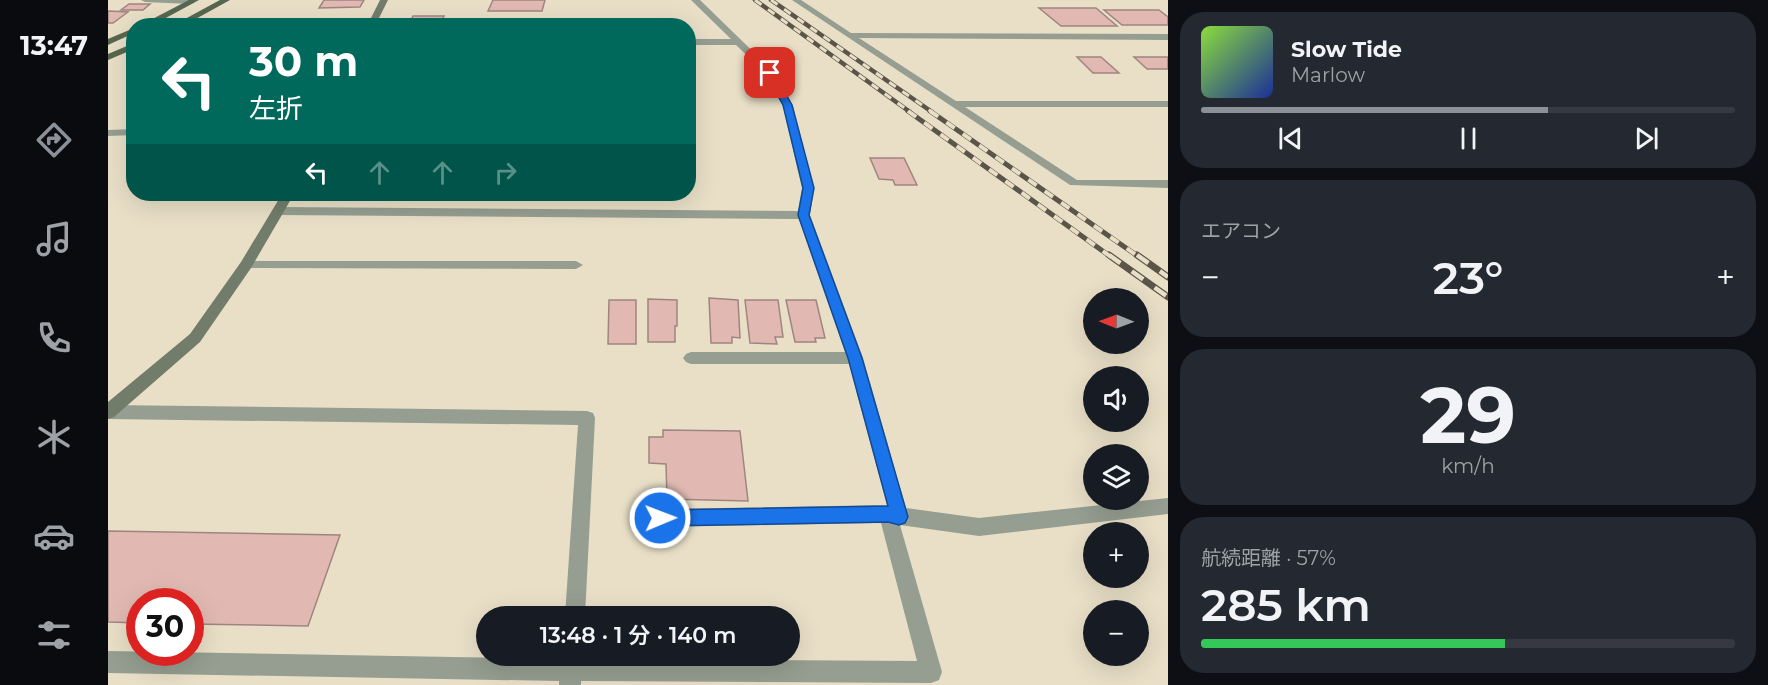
<!DOCTYPE html>
<html lang="ja">
<head>
<meta charset="utf-8">
<style>
  body { margin:0; font-family:Montserrat,"Noto Sans JP",sans-serif; background:#242831; color:#f1f3f6; height:100vh; display:flex; flex-direction:column; font-size:22px; white-space:nowrap }
  * { box-sizing:border-box; margin:0 }
  p { font-size:20px; color:#9ea1a6 }
  .icon { flex:none; width:33px; height:33px; fill:none; stroke:currentColor; stroke-width:2; stroke-linecap:round; stroke-linejoin:round }
  .map { position:relative; flex:1; overflow:hidden }
  .sheet { display:flex; flex-direction:column; gap:12px; padding:12px; background:#0d0f14; width:600px }
  .sheet>* { flex:none }
  .hud { position:absolute; left:18px; top:18px; width:570px; height:183px; border-radius:24px; box-shadow:0 6px 24px #0002; background:#00695c; color:#fff; overflow:hidden }
  .needle { width:39px; rotate:271deg }
  .buttons { position:absolute; left:975px; top:288px; display:grid; gap:12px }
  .buttons a { display:grid; place-items:center; width:66px; height:66px; border-radius:50%; background:#171b24; box-shadow:0 6px 24px #0002; font-size:30px }
  .speed { position:absolute; left:18px; top:588px; display:flex; gap:12px; font-size:30px; font-weight:700; text-align:center }
  .speed>* { display:grid; place-content:center; width:78px; height:78px; border-radius:50%; background:#171b24; box-shadow:0 6px 24px #0002; line-height:1 }
  .speed .limit { border:9px solid #d22; background:#fff; color:#111 }
  .pin { position:absolute; display:grid; place-items:center; width:51px; height:51px; color:#fff; margin:-26px; border-radius:12px; box-shadow:0 3px 9px #0006 }
  .me { position:absolute; width:66px; margin:-33px; rotate:89deg; stroke-linejoin:round; filter:drop-shadow(0 0 4px #0008) }
  .turn { display:flex; align-items:center; gap:21px; height:126px; padding:0 24px; font-size:27px }
  .turn .icon { width:78px; height:78px; stroke-width:2.5 }
  .turn b { display:block; font-size:42px; line-height:51px }
  .lanes { display:flex; align-items:center; height:57px; padding:0 24px; background:#0003; justify-content:center; gap:30px; direction:ltr }
  .lanes .off { opacity:.35 }
  .big { font-size:45px; font-weight:600; line-height:1.1 }
  .sheet .tile { flex:1; display:flex; flex-direction:column; justify-content:center; gap:9px; min-width:0; padding:0 21px; border-radius:24px; background:#242831 }
  .sheet .dial { align-items:center; gap:0 }
  .dial b { font-size:78px; line-height:1 }
  .song { display:flex; align-items:center; gap:18px }
  .cover { width:72px; height:72px; border-radius:9px; background:linear-gradient(135deg,hsl(90 70% 55%),hsl(230 70% 35%)) }
  .played { height:6px; border-radius:3px; background:linear-gradient(90deg,#8c9099 65%,#363941 65%) }
  .keys { display:flex; justify-content:space-around; direction:ltr }
  .heat { display:flex; justify-content:space-between; align-items:center; font-size:33px; direction:ltr }
  .charge { height:9px; border-radius:4px; background:linear-gradient(90deg,#34c759 57%,#363941 0) }
  .trip { position:absolute; left:368px; top:606px; width:324px; height:60px; border-radius:30px; background:#171b24; box-shadow:0 6px 24px #0002; font-weight:600; line-height:60px; text-align:center }
  main { display:flex; flex:1; min-height:0 }
  .menu { display:flex; flex-direction:column; width:108px; justify-content:space-around; align-items:center; background:#090b0e; color:#9ea1a6 }
  .menu .icon { width:42px; height:42px }
  .menu .on { color:#8c9099 }
  .menu b { font-size:27px; color:#f1f3f6 }
  .map>svg:first-child { display:block }
  .building { fill:#e1b9b2; stroke:#9f8580; stroke-width:1.5 }
  .lines { fill:none; stroke-linecap:round; stroke-linejoin:round }
  .street { fill:#959e90; fill-rule:evenodd }
  .secondary { fill:#717d6a; fill-rule:evenodd }
  .primary { fill:#57674f; fill-rule:evenodd }
  .rail-far2-casing { stroke:#5b5549; stroke-width:4.5 }
  .rail-far1-casing { stroke:#5b5549; stroke-width:5 }
  .rail-casing { stroke:#5b5549; stroke-width:7 }
  .rail-far2 { stroke:#e9dfc7; stroke-width:3; stroke-dasharray:8; stroke-linecap:butt }
  .rail-far1 { stroke:#e9dfc7; stroke-width:4; stroke-dasharray:10; stroke-linecap:butt }
  .rail { stroke:#e9dfc7; stroke-width:4.5; stroke-dasharray:14; stroke-linecap:butt }
  .route { fill:#1a73e8; stroke:#114b97; stroke-width:1.5 }
</style>
</head>
<body>
<main>
<nav class="menu">
<b>13:47</b>
<svg class="icon on" aria-label="directions" viewBox="0 0 24 24"><path d="M12 3l9 9-9 9-9-9zM9 14v-3h6M13 9l2 2-2 2"/></svg>
<svg class="icon" aria-label="music" viewBox="0 0 24 24"><path d="M9 18V5l10-2v13"/><circle cx="6" cy="18" r="3"/><circle cx="16" cy="16" r="3"/></svg>
<svg class="icon" aria-label="phone" viewBox="0 0 24 24"><path d="M5 4h4l2 5-3 2q2 4 5 5l2-3 5 2v4C11 20 4 13 5 4z"/></svg>
<svg class="icon" aria-label="climate" viewBox="0 0 24 24"><path d="M12 3v18M4 7l16 10M4 17L20 7"/></svg>
<svg class="icon" aria-label="car" viewBox="0 0 24 24"><path d="M5 17H2v-5l4-1 3-4h7l3 4 3 1v5h-3M9 17h6M6 11h13"/><circle cx="7" cy="17" r="2"/><circle cx="17" cy="17" r="2"/></svg>
<svg class="icon" aria-label="filters" viewBox="0 0 24 24"><path d="M4 7h16M4 17h16"/><circle cx="9" cy="7" r="2"/><circle cx="15" cy="17" r="2"/></svg>
</nav>
<div class="map">
<svg width="1060" height="685" viewBox="0 0 1060 685">
  <rect width="100%" height="100%" fill="#e9dfc7"/>
  <!-- building -->
  <g class="building">
    <path d="M216,0H256L252,7L211,8Z"/>
    <path d="M385,0H437L434,11H380Z"/>
    <path d="M21,4H42L35,10H13Z"/>
    <path d="M931,8H988L1009,26H953Z"/>
    <path d="M996,10H1051L1060,17V25H1014Z"/>
    <path d="M0,11L20,12L5,23H0Z"/>
    <path d="M305,16H336L331,26H300Z"/>
    <path d="M969,57H993L1011,73H985Z"/>
    <path d="M1026,57H1060V69H1039Z"/>
    <path d="M762,158H796L809,185H787L785,180L771,179Z"/>
    <path d="M601,298L630,300L632,338L624,337V343H603Z"/>
    <path d="M540,299L569,300V326H567V342H540Z"/>
    <path d="M501,300H528V344H500Z"/>
    <path d="M637,300H670L675,337H667L669,344L642,343Z"/>
    <path d="M678,300H708L717,338H707L708,342H687Z"/>
    <path d="M555,430L632,431L640,501L559,499L558,464L541,463V437H555Z"/>
    <path d="M0,531L232,535L200,626L82,624V602H32V623L0,622Z"/>
  </g>
  <g class="lines">
    <!-- street -->
    <g class="street">
      <path d="M33,0H84L87,2L83,4L37,2Z"/>
      <path d="M583,0H592L665,71L685,106L706,188L702,215L755,358L798,508L871,518L1060,498V514L871,536L792,525L834,672L831,680L823,683L473,681V685H451V681L0,673V651L453,659V656H475V659L809,661L773,523L552,527L545,524L543,518L545,512L552,509L779,505L741,364H583L578,362L575,358L578,354L583,352H737L691,219L171,215L165,211L171,207L690,211L694,188L675,106L658,74L628,45H580V39H623Z"/>
      <path d="M684,0H693L743,33L1060,34V40L751,38L848,101H1060V107H857L969,180H1060V188L962,185Z"/>
      <path d="M26,129V135L0,136V130Z"/>
      <path d="M138,261H468L475,265L468,269L133,268L131,265Z"/>
      <path d="M0,405L479,411L485,413L487,418L477,616H457L470,425L0,419Z"/>
    </g>
    <!-- secondary -->
    <g class="secondary">
      <path d="M272,0H280L267,26H259Z"/>
      <path d="M174,194H186L143,268L92,342L6,417L0,419V402L82,334L133,262Z"/>
    </g>
    <!-- primary -->
    <g class="primary">
      <path d="M81,0H91L43,26H31Z"/>
      <path d="M112,0H122L75,26H64Z"/>
      <path d="M26,28V33L0,45V39Z"/>
      <path d="M26,43V49L0,60V54Z"/>
    </g>
    <defs>
      <g id="rail-far2">
        <path d="M647,0L802,112"/>
        <path d="M663,0L824,112"/>
      </g>
      <g id="rail-far1">
        <path d="M800,111L1003,257"/>
        <path d="M822,111L1031,257"/>
      </g>
      <g id="rail">
        <path d="M1001,255L1060,297"/>
        <path d="M1029,255L1060,277"/>
      </g>
    </defs>
    <!-- rail-far2 casing -->
    <use href="#rail-far2" class="rail-far2-casing"/>
    <!-- rail-far1 casing -->
    <use href="#rail-far1" class="rail-far1-casing"/>
    <!-- rail casing -->
    <use href="#rail" class="rail-casing"/>
    <!-- rail-far2 -->
    <use href="#rail-far2" class="rail-far2"/>
    <!-- rail-far1 -->
    <use href="#rail-far1" class="rail-far1"/>
    <!-- rail -->
    <use href="#rail" class="rail"/>
  </g>
  <!-- route -->
  <path class="route" d="M658,71H665L684,105L706,188L701,215L754,358L800,517L797,523L791,525L780,522L552,526L546,524L543,518L546,513L552,510L780,506L740,358L690,215L695,188L675,105L657,73Z"/>
</svg>
<div class="buttons">
<a><svg class="needle" viewBox="-14 -14 28 28"><path d="M0-13l5 13h-10z" fill="#e53935"/><path d="M0 13l5-13h-10z" fill="#9ea1a6"/></svg></a>
<a><svg class="icon" aria-label="sound" viewBox="0 0 24 24"><path d="M4 9h4l5-4v14l-5-4H4zM17 9q2 3 0 6"/></svg></a>
<a><svg class="icon" aria-label="layers" viewBox="0 0 24 24"><path d="M12 4l9 5-9 5-9-5zM3 14l9 5 9-5"/></svg></a>
<a>+</a>
<a>−</a>
</div>
<div class="speed"><div class="limit">30</div></div>
<div class="pin" style="left:662px;top:73px;background:#d93025"><svg class="icon" aria-label="arrive" viewBox="0 0 24 24"><path d="M6 21V4h12l-3 4 3 4H6"/></svg></div>
<svg class="me" style="left:552px;top:518px" viewBox="-20 -20 40 40"><circle r="17" fill="#1a73e8" stroke="#fff" stroke-width="3"/><path d="M0-11L8 9 0 5-8 9z" fill="#fff"/></svg>
<div class="trip">13:48 · 1 分 · 140 m</div>
<div class="hud">
<div class="turn"><svg class="icon" aria-label="left" viewBox="0 0 24 24"><path d="M17 20v-9H6M10 6l-5 5 5 5"/></svg><div><b>30 m</b>左折</div></div>
<div class="lanes"><svg class="icon" aria-label="left" viewBox="0 0 24 24"><path d="M17 20v-9H6M10 6l-5 5 5 5"/></svg><svg class="icon off" aria-label="ahead" viewBox="0 0 24 24"><path d="M12 20V5M6 11l6-6 6 6"/></svg><svg class="icon off" aria-label="ahead" viewBox="0 0 24 24"><path d="M12 20V5M6 11l6-6 6 6"/></svg><svg class="icon off" aria-label="right" viewBox="0 0 24 24"><path d="M7 20v-9h11M14 6l5 5-5 5"/></svg></div>
</div>
</div>
<section class="sheet">
<div class="tile">
<div class="song"><i class="cover"></i><div><b>Slow Tide</b><p>Marlow</p></div></div>
<div class="played"></div>
<div class="keys"><svg class="icon" aria-label="previous" viewBox="0 0 24 24"><path d="M18 5L8 12l10 7zM5 5v14"/></svg><svg class="icon" aria-label="pause" viewBox="0 0 24 24"><path d="M8 5v14M16 5v14"/></svg><svg class="icon" aria-label="next" viewBox="0 0 24 24"><path d="M6 5l10 7-10 7zM19 5v14"/></svg></div>
</div>
<div class="tile"><p>エアコン</p>
<div class="heat"><a>−</a><b class="big">23°</b><a>+</a></div>
</div>
<div class="tile dial"><b>29</b><p>km/h</p></div>
<div class="tile"><p>航続距離 · 57%</p><b class="big">285 km</b><div class="charge"></div></div>
</section>
</main>
</body>
</html>
